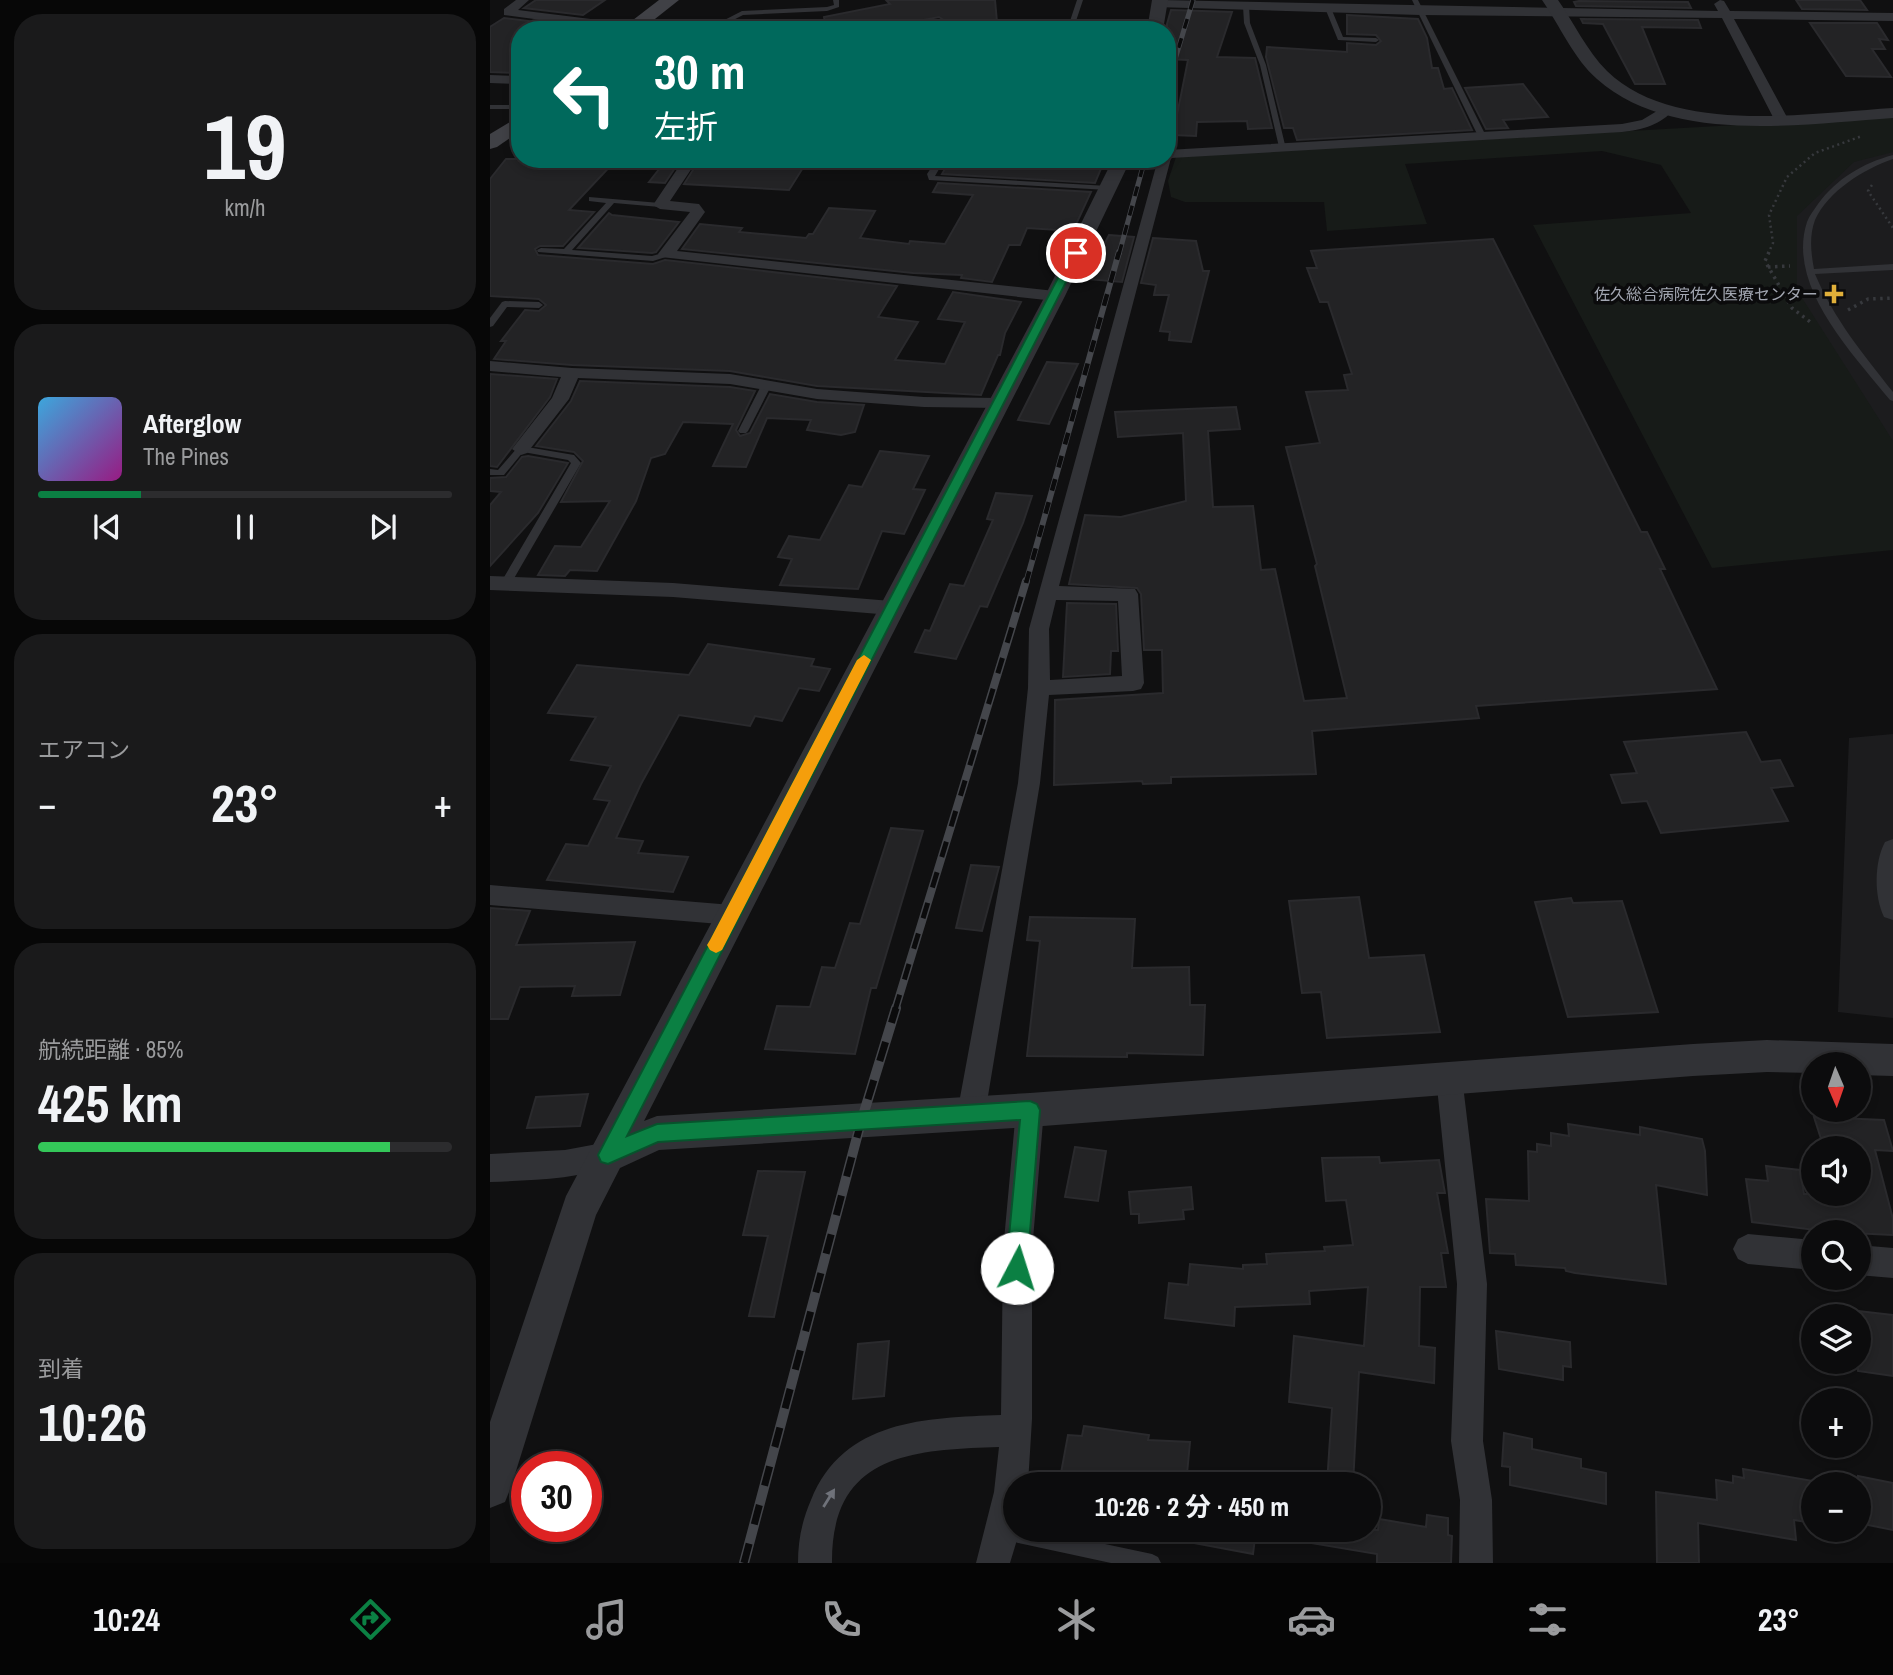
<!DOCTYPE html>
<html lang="ja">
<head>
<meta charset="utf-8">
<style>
  body { margin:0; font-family:"Archivo Narrow","Noto Sans JP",sans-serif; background:#1a1a1b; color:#f1f3f6; height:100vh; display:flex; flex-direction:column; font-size:26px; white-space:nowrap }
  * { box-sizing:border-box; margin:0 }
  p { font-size:23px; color:#9a9b9d }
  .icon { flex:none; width:38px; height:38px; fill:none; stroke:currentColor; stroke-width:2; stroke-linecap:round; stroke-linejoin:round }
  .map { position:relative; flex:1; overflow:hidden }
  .details { display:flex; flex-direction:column; gap:14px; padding:14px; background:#070707; width:490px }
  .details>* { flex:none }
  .guide { position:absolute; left:21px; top:21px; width:665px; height:147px; border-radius:28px; box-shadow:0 4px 10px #0003,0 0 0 2px #2c2c2e; background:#00695c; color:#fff; overflow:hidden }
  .needle { width:46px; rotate:178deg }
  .tools { position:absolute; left:1311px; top:1052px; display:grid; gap:14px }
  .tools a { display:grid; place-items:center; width:70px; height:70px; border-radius:50%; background:#0c0c0d; box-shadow:0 4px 10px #0003,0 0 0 2px #2c2c2e; font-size:35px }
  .speed { position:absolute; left:21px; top:1451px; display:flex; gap:14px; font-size:35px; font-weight:700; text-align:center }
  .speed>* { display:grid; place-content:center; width:91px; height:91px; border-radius:50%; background:#0c0c0d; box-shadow:0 4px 10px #0003,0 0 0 2px #2c2c2e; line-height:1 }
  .speed .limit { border:10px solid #d22; background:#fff; color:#111 }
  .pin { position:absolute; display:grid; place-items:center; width:60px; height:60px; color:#fff; margin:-30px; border:4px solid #fff; border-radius:50%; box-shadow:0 2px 7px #0007 }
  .me { position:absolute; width:77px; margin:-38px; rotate:5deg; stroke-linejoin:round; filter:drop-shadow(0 0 5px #0008) }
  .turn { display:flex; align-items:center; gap:24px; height:147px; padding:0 28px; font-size:32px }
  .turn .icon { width:91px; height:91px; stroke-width:2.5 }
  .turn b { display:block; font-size:49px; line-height:60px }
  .big { font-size:52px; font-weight:700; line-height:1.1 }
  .details .widget { flex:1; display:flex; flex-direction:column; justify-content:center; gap:10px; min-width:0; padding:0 24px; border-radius:28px; background:#1a1a1b }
  .details .dial { align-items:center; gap:0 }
  .dial b { font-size:91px; line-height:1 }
  .song { display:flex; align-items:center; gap:21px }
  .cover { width:84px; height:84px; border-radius:10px; background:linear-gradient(135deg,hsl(200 70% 55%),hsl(310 70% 35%)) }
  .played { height:7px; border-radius:4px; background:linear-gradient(90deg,#0b8043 25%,#2c2c2e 25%) }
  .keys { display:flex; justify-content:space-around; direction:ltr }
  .heat { display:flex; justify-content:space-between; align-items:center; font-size:38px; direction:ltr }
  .charge { height:10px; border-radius:5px; background:linear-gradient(90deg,#34c759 85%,#2c2c2e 0) }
  .trip { position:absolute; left:513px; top:1472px; width:378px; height:70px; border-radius:35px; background:#0c0c0d; box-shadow:0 4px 10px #0003,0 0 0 2px #2c2c2e; font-weight:700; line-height:70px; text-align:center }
  .tabs { display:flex; height:112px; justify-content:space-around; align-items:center; background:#050505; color:#9a9b9d }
  .tabs .icon { width:49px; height:49px }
  .tabs .active { color:#0b8043 }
  .tabs b { font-size:32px; color:#f1f3f6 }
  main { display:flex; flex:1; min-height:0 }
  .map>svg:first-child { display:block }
  .built { fill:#1c1c1e }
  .green { fill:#171b18 }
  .building { fill:#232325; stroke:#2a2a2d; stroke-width:2 }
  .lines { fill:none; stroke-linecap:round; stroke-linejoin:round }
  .path-far1 { stroke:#37393d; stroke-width:2.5; stroke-dasharray:2 3.5; stroke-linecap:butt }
  .path { stroke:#37393d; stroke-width:3.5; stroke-dasharray:2.5 4.5; stroke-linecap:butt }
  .service { fill:#313236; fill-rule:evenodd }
  .minor { fill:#313236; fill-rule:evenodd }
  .tertiary { fill:#313236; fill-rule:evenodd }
  .secondary { fill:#404146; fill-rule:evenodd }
  .rail-far3-casing { stroke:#44464b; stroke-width:5 }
  .rail-far2-casing { stroke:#44464b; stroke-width:6 }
  .rail-far1-casing { stroke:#44464b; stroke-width:8 }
  .rail-casing { stroke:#44464b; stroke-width:10 }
  .rail-far3 { stroke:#0b0b0c; stroke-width:3.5; stroke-dasharray:10; stroke-linecap:butt }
  .rail-far2 { stroke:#0b0b0c; stroke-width:4.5; stroke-dasharray:12; stroke-linecap:butt }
  .rail-far1 { stroke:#0b0b0c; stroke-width:5; stroke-dasharray:16; stroke-linecap:butt }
  .rail { stroke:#0b0b0c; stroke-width:7; stroke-dasharray:20; stroke-linecap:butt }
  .oneway { fill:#6f727a }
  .route { fill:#0b8043; stroke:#07532c; stroke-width:2 }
  .slow { fill:#f59e0b }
  .poi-dot { fill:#e0af39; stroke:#0b0b0c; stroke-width:2.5 }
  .labels { text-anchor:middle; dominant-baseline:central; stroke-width:7; stroke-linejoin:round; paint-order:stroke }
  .far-poi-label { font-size:16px; fill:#a2a6b1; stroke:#0b0b0c; text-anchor:end }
</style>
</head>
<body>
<main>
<section class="details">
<div class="widget dial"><b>19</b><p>km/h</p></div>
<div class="widget">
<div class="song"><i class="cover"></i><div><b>Afterglow</b><p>The Pines</p></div></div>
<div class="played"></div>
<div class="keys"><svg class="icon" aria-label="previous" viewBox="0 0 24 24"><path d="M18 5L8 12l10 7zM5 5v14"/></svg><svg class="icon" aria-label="pause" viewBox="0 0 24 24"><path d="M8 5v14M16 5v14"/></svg><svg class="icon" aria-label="next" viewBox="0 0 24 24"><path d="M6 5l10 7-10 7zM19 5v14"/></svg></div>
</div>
<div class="widget"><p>エアコン</p>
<div class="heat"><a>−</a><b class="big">23°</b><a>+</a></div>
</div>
<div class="widget"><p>航続距離 · 85%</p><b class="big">425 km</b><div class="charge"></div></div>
<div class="widget"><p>到着</p><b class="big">10:26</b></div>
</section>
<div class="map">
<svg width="1403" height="1563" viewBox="0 0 1403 1563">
  <rect width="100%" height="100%" fill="#101011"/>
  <!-- built -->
  <g class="built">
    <path d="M1403,119V455L1165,132Z"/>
    <path d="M1403,734V1018L1348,1012L1359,738Z"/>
  </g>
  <!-- green -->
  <path class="green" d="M1403,116V152L1364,162L1307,216V290L1403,441V550L1222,568L1043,225L1201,213L1171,165L1112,151L915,164L937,224L837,231L834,202H695L681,197L678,181L686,157Z"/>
  <!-- building -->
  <g class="building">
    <path d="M46,0H115L93,15L34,8Z"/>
    <path d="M396,0H505L507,22L481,30L466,22L460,24L449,17L386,29L336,28L334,17L400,4Z"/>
    <path d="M1306,0H1370L1377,10L1312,9Z"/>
    <path d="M1089,1L1198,2L1201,8L1086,6L1084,2Z"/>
    <path d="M681,10L742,12L727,57L765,58L782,128L758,129L757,121L707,122L706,136L683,135L698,60L677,59V24Z"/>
    <path d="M857,15L928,19L937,38L942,68H948L954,89L962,88L982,130L807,140L803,128H794L776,57L777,47L857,52V43L886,45L891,41L886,35L857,34Z"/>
    <path d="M14,18L79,26L74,30H30V73L0,72V27Z"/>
    <path d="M1091,19L1208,20L1211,28L1152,27L1175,84H1145L1113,24L1093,23Z"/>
    <path d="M1320,23H1387L1398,40L1389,39L1395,49H1382L1401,77L1356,76Z"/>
    <path d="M1033,84L1058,117L1013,120L1018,128L996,129L975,88Z"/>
    <path d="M16,159H127L79,210L104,212L73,246H50L45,249L48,255L163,264L175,260L407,286L388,317L428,322L405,360L455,364L475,322L448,319L463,292L531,302L515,333L510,355H508L491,395L327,386L240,371L82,365L4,359L16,341H11L35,310L49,311L56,305L49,299L0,296V179Z"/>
    <path d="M177,159H191L175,183L159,182Z"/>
    <path d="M210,159H245L316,163L299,190L194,184Z"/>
    <path d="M527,159H615L605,183L452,174L456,167L469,168L477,165L527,168Z"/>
    <path d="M448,183L601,192L583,231L537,228L530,245H519L502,282L471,278L472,275L423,273L192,249L210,224L252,228L249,232L316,238L319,234H323L339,208L385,211L370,238L419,244L420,241L455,244L483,195L443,192Z"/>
    <path d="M119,213L122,215L189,222L166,252L162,253L88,248Z"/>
    <path d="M619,235L644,237L632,282L596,279Z"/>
    <path d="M663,238L706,241L713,271H719L701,342L679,340L680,332L670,331L679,295H664L666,285L651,283Z"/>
    <path d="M1003,239L1151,532H1157L1175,569H1170L1227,689L986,706L989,718L822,731L826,774L681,777V783L653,784L652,781L564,785L565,700L673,693L672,650H654L651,594L647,588L579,584L595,515L631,517L696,501L693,433L628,437L625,412L746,407L750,429L718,431L723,507L763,506L771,570L785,569L814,701L857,698L825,566L827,564L796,447L830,443L816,392L858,390L854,375L862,374L838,302H830L817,268H827L821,251Z"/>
    <path d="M557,362L588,364L559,424L528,420Z"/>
    <path d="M0,374L67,379L60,397L7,467L0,466Z"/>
    <path d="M90,381L240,387L265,391L246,430L250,436L260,433L280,394L327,402L374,405L365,432L351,435L317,430L321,420L277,418L256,467L223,466L243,424L193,422L175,454L161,458L146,501L107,571L80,570L75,576L48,575L65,546L91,547L120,501L71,502L93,461L84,452L46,446L81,401Z"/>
    <path d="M390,451L439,456L423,489L435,490L414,534L392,531L368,589L290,585L302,559L288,557L299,536L330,540L359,485L372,487Z"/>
    <path d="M38,456L78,463L48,513L0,566V505L11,492L0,491V478L16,477L32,457Z"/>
    <path d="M506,493L542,496L533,523L497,607L490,606L466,659L425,652L435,630L440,631L460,584L474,586L503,520L497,519Z"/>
    <path d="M577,603L626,604L628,651H621L620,674L573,677Z"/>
    <path d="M218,644L324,659L321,666L340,669L329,691L309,688L292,721L265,716L260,726L189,715L151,784L126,838L153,841L148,853L198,857L183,892L57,880L76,844L98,846L120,801L104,799L121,766L81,760L106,717L58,713L87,665L199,675Z"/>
    <path d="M1256,732L1271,762L1290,760L1303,786L1281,788L1298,821L1171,833L1157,801L1132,803L1121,775L1147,773L1134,742Z"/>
    <path d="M401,828L433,831L386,988H381L365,1054L275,1049L287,1006L320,1007L332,967L345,968L360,923L370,924Z"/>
    <path d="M481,865L509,867L492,931L466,928Z"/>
    <path d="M869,897L879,958L934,955L950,1032L837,1038L831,992L812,993L799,901Z"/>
    <path d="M1081,898L1083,903L1132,901L1168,1012L1078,1017L1045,902Z"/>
    <path d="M0,908L40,911L26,945L145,942L130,995L82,996L85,986L30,987L18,1019H0Z"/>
    <path d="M540,917L645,919L642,968L699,967L700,1005H715L713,1055L637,1053V1057L537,1056L550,941L537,940Z"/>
    <path d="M98,1094L90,1126L37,1128L46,1097Z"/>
    <path d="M1324,1117L1394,1120L1403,1151L1385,1150L1403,1219V1235L1341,1232L1262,1222L1256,1179L1278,1181L1276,1166L1310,1170L1314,1194H1368V1148H1334Z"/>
    <path d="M1078,1124L1150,1135V1127L1212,1139L1215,1151L1217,1195L1166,1185L1176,1284L1085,1273L1076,1271L1075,1268L1026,1265L1025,1254L1000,1253L996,1199L1039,1201L1038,1151L1047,1152V1144L1061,1146V1133L1079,1136Z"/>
    <path d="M585,1147L616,1151L608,1201L575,1197Z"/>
    <path d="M889,1157L890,1163L949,1160L955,1193H947L958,1253H951L956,1287H930L929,1346L945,1348L944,1383L869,1372L863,1484H837L842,1408L799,1402L804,1336L874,1346L878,1287L819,1291L820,1304L745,1307L744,1326L675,1318L679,1283L698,1285L700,1264L753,1269V1265L777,1264L776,1254L835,1251L834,1247L863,1245L856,1200L836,1201L832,1158Z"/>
    <path d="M268,1171L315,1172L284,1317L259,1316L278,1236L253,1235Z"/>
    <path d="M701,1187L703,1209L693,1210L694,1219L649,1223V1214H641L639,1192Z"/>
    <path d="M1368,1311L1403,1315V1376L1368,1371Z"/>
    <path d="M1006,1331L1080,1342L1081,1367L1073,1366V1380L1009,1369Z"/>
    <path d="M399,1341L394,1396L363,1399L368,1344Z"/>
    <path d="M594,1426L659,1435L658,1440L700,1442L696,1484H569L578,1435L592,1436Z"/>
    <path d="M1014,1433L1042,1439V1449L1091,1459V1468L1116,1473V1504L1020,1485V1467L1012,1466Z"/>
    <path d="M1253,1469L1323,1481V1523L1304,1520L1306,1540L1208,1523L1209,1563H1167L1166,1492L1227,1500L1226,1480L1243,1483V1476L1254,1478Z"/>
    <path d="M1368,1476L1403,1483V1530L1368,1523Z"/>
    <path d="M937,1515L958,1518V1535L962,1536L961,1563H887V1554L815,1542L816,1530H888L889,1519L936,1527Z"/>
    <path d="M694,1530H766L763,1554L693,1541Z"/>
  </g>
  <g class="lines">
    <!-- path-far1 -->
    <g class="path-far1">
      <path d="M1382,185L1378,191L1403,228"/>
      <path d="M1278,254L1283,243L1279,215L1297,177L1325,153L1372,136"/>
    </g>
    <!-- path -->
    <g class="path">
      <path d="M1279,252L1275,261L1302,308L1323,324"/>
      <path d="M1278,267L1300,266"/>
      <path d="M1358,310L1378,299L1403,298"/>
    </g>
    <!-- service -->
    <g class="service">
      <path d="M343,0H349V7L337,11L253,15L224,30H215L252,11L337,7L344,5Z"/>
      <path d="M587,0H593L583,30H577Z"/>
      <path d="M922,0H928L996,136L995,138L988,136Z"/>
      <path d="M756,4L759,6L760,23L776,65L796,149L789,147L770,65L754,23L753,6Z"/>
      <path d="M838,6L841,8L853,37L886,38L889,40L886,42L848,40L835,8Z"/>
      <rect x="0" y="105" width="30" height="4"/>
      <path d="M1403,155V159C1374,169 1338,191 1325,220C1319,236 1321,253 1324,269L1403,264V270L1325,274C1344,319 1373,354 1403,392V401L1400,400C1363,354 1296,286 1317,222C1319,216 1324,210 1328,204C1346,179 1373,163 1403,155Z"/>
      <path d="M447,159H455L445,176L618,186L622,188L618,190L439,180L437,174Z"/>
      <path d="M99,197L170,203L174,205L170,207L124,203L82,250L162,256L176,252L180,254L179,256L163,261L48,252L47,250L51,248L74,249L116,203L99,201Z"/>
      <path d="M15,301L49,302L53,305L49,308L17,307L3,326L0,327V318L12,302Z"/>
      <path d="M277,381L282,384L258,431L256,433H250L248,431L272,384Z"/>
      <path d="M31,446L84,455L91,463L19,587L15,588L10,584L81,463L78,460L33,452L14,475H0V469L8,470L28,447Z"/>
      <path d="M515,1522L525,1524V1530H549L662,1554L668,1557L671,1563H621L515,1540L509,1537L506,1531L509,1525Z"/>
    </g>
    <!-- minor -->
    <g class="minor">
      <path d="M26,0H39L28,10L141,24L147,28L126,30L14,15V9Z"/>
      <path d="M670,0L1228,11L1224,4L1230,0L1234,1L1240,11L1403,13V21L1244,19L1298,119L1291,123L1284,119L1232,18L930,15L666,7V1Z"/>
      <path d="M167,21L206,26L212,30L163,28V22Z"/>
      <path d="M0,75L30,76V84L0,83Z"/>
      <path d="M1177,105L1184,109C1171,125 1152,130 1132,132L681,158L569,586L645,589L648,594L654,683L651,689L643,691L559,695L550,783L495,1114L491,1123L481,1127L471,1123L467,1114L528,783L538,688L539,629L668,159H677V150L1132,124L1152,120ZM566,600L628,601L632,676L560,680L559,629Z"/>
      <path d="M194,159H208L180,201L209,204L215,212L187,251L565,291L573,296L565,301L171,257L168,254L200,212L170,209L163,205Z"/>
      <path d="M0,361L82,368L240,374L327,389L434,397L509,398L518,403L509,408L434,407L327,399L240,384L88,378L79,399L37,453L31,455L22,449L62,398L71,377L0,371Z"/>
      <path d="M0,576L183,583L401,601L408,603L411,608L408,613L401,615L183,597L0,590Z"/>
      <path d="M1403,839V920L1394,917C1384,897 1384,862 1395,842Z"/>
      <path d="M0,885L242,905L251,908L254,915L251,922L242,925L0,905Z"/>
      <path d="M959,1065L968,1068L972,1077L997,1284L993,1441L1002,1500L1003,1563H969L970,1500L961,1441L967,1284L946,1077L950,1068Z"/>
      <path d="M540,1097L550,1101L554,1110L542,1251V1419L538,1484H525V1530H530L520,1563H486L504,1492L509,1447C423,1450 341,1453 342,1563H308C308,1540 312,1521 321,1500C354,1419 436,1418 511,1415L513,1251L526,1110L530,1101Z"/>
      <path d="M118,1142L128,1146L132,1155L128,1164C87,1180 43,1180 0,1182V1154L75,1150Z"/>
      <path d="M1258,1234L1323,1240V1270L1258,1264L1248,1259L1243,1249L1248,1239Z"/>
      <path d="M1368,1245L1403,1248V1278L1368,1275Z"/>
    </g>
    <!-- tertiary -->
    <g class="tertiary">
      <path d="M662,0H678L673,30H657Z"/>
      <path d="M1052,0H1068C1084,23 1097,51 1117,71C1184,136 1318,113 1403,108V118C1312,124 1181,145 1107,79C1084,59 1070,26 1052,0Z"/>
      <path d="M623,159H641L575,296L154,1121L167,1116L540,1093L1203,1044L1277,1040L1403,1044V1076L1368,1075V1064H1323V1073L1277,1072L1203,1076L540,1127L169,1150L130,1168L106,1215L21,1487L15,1502L0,1508V1422L76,1196L555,296Z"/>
    </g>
    <!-- secondary -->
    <g class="secondary">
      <path d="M169,0H189L151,30H130Z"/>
      <path d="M30,116V131L7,147L0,149V134Z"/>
    </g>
    <defs>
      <g id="rail-far3">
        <path d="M677,86L703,0"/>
        <path d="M629,254L655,159"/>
      </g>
      <path id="rail-far2" d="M536,583L629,252"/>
      <path id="rail-far1" d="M405,1010L536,581"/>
      <path id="rail" d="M254,1563L371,1122L406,1008"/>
    </defs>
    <!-- rail-far3 casing -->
    <use href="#rail-far3" class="rail-far3-casing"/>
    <!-- rail-far2 casing -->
    <use href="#rail-far2" class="rail-far2-casing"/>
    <!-- rail-far1 casing -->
    <use href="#rail-far1" class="rail-far1-casing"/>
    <!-- rail casing -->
    <use href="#rail" class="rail-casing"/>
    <!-- rail-far3 -->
    <use href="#rail-far3" class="rail-far3"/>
    <!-- rail-far2 -->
    <use href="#rail-far2" class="rail-far2"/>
    <!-- rail-far1 -->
    <use href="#rail-far1" class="rail-far1"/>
    <!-- rail -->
    <use href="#rail" class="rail"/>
  </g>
  <!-- one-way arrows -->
  <defs><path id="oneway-solid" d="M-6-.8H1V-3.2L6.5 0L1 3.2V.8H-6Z" transform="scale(1.75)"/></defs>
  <use class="oneway" href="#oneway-solid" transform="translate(339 1498) rotate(-58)"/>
  <!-- route -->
  <path class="route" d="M586,249L591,253L137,1136L167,1124L540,1101L547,1104L550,1110L537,1268L534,1276L527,1279L519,1276L516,1268L530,1120L168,1142L118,1164L111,1162L108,1155L581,253Z"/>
  <!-- slow -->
  <path class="slow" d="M374,655L381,660L232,950L226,953L220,950L217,945L220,940L367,660Z"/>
  <!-- markers -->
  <path class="poi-dot" d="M1340.5 283.5h7v7h7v7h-7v7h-7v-7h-7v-7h7z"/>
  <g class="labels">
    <!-- far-poi labels -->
    <g class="far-poi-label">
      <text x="1328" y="294">佐久総合病院佐久医療センター</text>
    </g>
  </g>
</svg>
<div class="tools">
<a><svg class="needle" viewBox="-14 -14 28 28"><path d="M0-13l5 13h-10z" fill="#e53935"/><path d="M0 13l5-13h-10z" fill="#9a9b9d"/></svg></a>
<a><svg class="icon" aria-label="sound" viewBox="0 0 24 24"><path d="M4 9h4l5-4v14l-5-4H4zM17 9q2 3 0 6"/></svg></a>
<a><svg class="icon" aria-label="search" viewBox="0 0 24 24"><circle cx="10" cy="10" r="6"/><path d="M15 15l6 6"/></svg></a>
<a><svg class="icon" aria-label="layers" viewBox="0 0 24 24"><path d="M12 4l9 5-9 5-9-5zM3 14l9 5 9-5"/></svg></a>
<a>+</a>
<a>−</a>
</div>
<div class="speed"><div class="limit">30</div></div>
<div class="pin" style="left:586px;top:253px;background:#d93025"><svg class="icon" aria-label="arrive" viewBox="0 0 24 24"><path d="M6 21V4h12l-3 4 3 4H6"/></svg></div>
<svg class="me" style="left:527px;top:1268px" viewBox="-20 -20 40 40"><circle r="19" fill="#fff"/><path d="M0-13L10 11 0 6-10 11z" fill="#0b8043"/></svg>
<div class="trip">10:26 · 2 分 · 450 m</div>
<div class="guide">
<div class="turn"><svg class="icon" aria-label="left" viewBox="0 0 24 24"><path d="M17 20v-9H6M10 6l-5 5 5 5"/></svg><div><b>30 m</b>左折</div></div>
</div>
</div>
</main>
<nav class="tabs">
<b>10:24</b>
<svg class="icon active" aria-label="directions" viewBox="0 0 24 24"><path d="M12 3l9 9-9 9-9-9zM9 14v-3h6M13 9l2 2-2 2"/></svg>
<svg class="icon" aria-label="music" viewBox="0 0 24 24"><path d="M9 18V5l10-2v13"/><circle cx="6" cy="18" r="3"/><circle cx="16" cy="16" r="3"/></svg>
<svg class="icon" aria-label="phone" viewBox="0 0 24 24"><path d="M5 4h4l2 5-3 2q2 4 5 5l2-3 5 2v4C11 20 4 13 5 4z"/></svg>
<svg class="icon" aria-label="climate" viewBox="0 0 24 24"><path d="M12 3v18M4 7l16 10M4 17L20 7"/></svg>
<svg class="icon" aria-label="car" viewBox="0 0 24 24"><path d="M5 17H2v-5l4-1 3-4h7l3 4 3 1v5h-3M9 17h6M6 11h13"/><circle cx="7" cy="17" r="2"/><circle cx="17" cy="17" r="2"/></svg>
<svg class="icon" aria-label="filters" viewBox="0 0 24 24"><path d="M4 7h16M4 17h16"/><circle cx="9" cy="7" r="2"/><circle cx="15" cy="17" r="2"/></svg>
<b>23°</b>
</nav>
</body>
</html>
